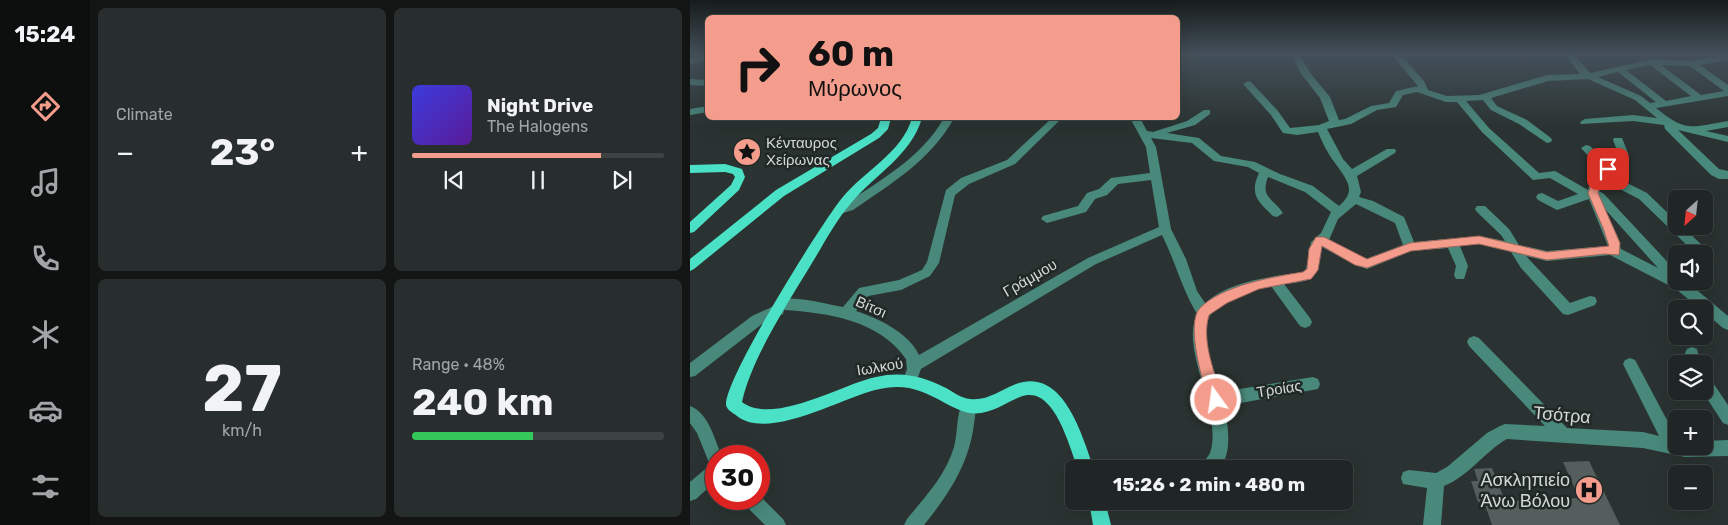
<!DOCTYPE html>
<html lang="en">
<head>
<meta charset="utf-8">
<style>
  body { margin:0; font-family:Rubik,sans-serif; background:#282e2d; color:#f1f3f6; height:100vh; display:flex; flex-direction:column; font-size:19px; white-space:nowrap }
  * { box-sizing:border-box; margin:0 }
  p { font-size:16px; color:#a2a5a7 }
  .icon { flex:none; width:28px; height:28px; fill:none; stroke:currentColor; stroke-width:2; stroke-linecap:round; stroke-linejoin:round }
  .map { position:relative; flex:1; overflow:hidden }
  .side { display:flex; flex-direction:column; gap:8px; padding:8px; background:#121514; width:600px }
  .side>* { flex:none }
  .top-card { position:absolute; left:15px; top:15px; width:475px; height:105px; border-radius:8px; box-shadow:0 5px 20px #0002,0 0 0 1px #3d4342; background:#f49d8c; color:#111; overflow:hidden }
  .needle { width:32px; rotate:207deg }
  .buttons { position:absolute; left:978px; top:190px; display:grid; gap:10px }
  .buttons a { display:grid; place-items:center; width:45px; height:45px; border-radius:8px; background:#202625; box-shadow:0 5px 20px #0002,0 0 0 1px #3d4342; font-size:25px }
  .speed { position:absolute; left:15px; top:445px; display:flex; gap:10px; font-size:25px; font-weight:700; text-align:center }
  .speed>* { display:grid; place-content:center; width:65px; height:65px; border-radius:50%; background:#202625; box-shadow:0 5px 20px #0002,0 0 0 1px #3d4342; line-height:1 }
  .speed .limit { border:8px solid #d22; background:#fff; color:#111 }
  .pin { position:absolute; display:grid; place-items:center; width:42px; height:42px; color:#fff; margin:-21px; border-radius:10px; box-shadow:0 2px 8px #0006 }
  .me { position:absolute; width:55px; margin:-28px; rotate:346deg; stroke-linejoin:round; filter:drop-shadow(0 0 4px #0008) }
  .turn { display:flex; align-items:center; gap:18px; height:105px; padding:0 20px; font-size:22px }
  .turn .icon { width:65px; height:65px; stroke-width:2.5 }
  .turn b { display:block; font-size:35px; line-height:42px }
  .big { font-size:38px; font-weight:700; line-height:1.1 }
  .side .card { flex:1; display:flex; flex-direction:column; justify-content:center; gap:8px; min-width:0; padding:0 18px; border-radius:8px; background:#282e2d }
  .side .dial { align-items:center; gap:0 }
  .dial b { font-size:65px; line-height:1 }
  .song { display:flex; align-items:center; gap:15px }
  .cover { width:60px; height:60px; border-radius:8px; background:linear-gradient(135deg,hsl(240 70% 55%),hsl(270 70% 35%)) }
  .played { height:5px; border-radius:2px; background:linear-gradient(90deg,#f49d8c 75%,#3d4342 75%) }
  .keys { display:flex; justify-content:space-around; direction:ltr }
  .heat { display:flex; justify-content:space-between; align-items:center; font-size:28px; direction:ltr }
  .charge { height:8px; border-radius:4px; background:linear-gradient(90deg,#34c759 48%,#3d4342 0) }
  .side .tiles { flex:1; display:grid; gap:8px; grid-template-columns:repeat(2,1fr) }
  .trip { position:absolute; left:375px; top:460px; width:288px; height:50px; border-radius:8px; background:#202625; box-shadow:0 5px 20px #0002,0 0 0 1px #3d4342; font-weight:700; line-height:50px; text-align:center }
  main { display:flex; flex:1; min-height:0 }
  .dock { display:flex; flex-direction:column; width:90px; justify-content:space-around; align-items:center; background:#0d0f0f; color:#a2a5a7 }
  .dock .icon { width:35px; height:35px }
  .dock .current { color:#f49d8c }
  .dock b { font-size:22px; color:#f1f3f6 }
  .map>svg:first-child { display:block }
  .building { fill:#545e5c }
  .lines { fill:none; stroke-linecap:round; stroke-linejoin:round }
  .minor { fill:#49897c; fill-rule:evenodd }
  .major { fill:#4be1c7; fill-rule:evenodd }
  .route { fill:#f49d8c; stroke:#9f665b }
  .labels { text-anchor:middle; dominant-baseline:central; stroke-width:5; stroke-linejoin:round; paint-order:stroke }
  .poi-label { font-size:15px; fill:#d2d8d6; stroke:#212927; text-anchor:start }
  .street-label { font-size:15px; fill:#d2d8d6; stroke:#212927 }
  .near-street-label { font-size:18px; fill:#d2d8d6; stroke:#212927 }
  .near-poi-label { font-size:18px; fill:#d2d8d6; stroke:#212927; text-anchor:end }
</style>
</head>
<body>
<main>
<nav class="dock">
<b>15:24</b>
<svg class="icon current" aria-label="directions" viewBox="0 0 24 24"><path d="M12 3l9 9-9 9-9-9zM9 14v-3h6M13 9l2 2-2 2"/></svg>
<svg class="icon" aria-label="music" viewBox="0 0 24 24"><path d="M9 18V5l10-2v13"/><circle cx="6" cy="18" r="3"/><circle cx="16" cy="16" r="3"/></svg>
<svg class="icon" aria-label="phone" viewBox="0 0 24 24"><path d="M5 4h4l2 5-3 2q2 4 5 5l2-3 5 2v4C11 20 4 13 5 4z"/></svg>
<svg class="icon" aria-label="climate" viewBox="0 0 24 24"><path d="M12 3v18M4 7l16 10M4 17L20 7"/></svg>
<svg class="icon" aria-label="car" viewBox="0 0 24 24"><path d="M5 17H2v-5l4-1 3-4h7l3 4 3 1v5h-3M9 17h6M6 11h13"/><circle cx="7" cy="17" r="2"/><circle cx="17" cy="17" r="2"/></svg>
<svg class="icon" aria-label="filters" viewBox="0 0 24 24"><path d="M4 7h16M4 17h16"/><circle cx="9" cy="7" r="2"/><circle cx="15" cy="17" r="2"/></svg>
</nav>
<section class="side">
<div class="tiles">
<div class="card"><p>Climate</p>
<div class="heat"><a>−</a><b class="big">23°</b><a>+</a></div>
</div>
<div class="card">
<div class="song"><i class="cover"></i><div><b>Night Drive</b><p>The Halogens</p></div></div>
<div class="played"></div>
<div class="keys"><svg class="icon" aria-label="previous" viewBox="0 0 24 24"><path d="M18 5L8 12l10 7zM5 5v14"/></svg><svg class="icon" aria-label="pause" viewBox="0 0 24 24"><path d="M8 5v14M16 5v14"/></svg><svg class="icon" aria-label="next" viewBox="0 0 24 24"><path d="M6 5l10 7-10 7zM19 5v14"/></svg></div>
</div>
<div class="card dial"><b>27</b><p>km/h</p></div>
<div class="card"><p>Range · 48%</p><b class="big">240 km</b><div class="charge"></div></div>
</div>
</section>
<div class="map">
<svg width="1038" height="525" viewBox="0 0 1038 525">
  <rect width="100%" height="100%" fill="#2a3331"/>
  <!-- building -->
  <path class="building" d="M899,461L930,525H802L794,502H788L781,481H788L784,469L802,468L815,501L889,498L873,462Z"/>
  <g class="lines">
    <!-- minor -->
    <g class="minor">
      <path d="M18,54V59L0,65V59Z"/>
      <path d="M601,54H609L621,74L640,97L649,120L655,119L681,106L699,103L706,91L728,86L701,54H710L734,81L738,90L757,96L789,95L857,75L890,74L875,54H884L900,73L962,59L1002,61L1038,54V60L1010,65L1038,85V96L966,108C997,133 1001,127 1038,121V127L1016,131L1038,136V142L988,130L1029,169L1038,171V179H1029L1021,175L975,129L974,125L943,121L891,124L890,122L895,119L943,115L967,118L945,100L898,79L858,81L801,98L807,106L837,120L861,138L862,140L861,142L857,143L829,124L801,110L793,100L776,101L799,128L849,173L865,171L898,190L900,183L912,177L914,173L891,148L896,145L900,146L910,156L928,153L923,140L924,138H932L938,153L936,158L916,162L925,172V177L957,193L986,221V226H992L1015,248L1017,251L1015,254H1006L949,199L918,183L909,188V191L914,194L986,271V281H996L1038,316V330L1033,328L1014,312V309H1010L986,289L920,255L857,261L836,256L880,303L900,296L905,297L907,301L905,305L878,315L873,314L831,268L821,252L789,244L770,246L778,266L774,279H766L764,275L766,266L758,248L721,251L677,269L665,265L632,247C628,278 627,281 594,284L620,318L622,322L620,326L615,328L610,326L581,286C565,290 523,302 518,320C511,342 525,371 531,392L623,377L628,379L630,384L628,389L534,406C538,425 543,453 529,469H509C512,461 519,458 521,450C531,407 490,350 507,314C492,289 485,261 472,235L406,264L231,369L225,385L220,387L215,385L213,380L217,369L216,359C189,320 138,313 94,310L93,314L72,324L5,376L0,377V363L62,316L86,305L87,300C103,295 136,304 153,307L169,288L209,280L232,270L237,262L256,190L271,178L317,160L362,118H372L325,164L279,184L265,195L249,263L240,276L211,290L178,296L166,311C189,319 218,332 229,355L398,258L469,227L461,180L428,184L417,195L405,199L396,212L357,223L351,219L353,216L388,206L397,193L409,189L421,178L460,173L456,147L440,118H450L457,131L463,132L497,121L514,110H520V114L505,125L477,133L509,138L531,156L565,162L590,174L623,186L649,206C668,190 656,179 645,163C638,154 632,142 628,132L607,135L593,133L581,115L553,84L558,81L561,82L588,111L600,128L629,125L639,121L630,98L612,75ZM960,65L1001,96L976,101L936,70ZM971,65L1000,66L1034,91L1011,95ZM928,72L966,102L960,103L951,96L908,77ZM727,92L756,102H767L792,132L843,180L860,178L888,194L868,201L852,193L848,194L846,197L848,200L867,210L899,199L918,246L857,251L829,245L819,229L795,206H787L785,209L787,212L811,235L815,241L789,236L724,242L714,217L683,201L669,197L671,192L667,176L705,153L706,151L705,149H697L662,169L653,159L637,129L661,124L687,110L706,107L713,95ZM461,138L502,143L524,161L558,167L569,173C559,194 568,202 583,216L587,217L593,213C583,198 570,198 578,177L615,192L641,212L631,233L621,242L616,269L613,272C581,277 541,280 515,303L507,291L496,259L481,229L466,147ZM666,204L705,223L713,245L676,259L639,240L648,219ZM914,208L968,268L931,249L927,235Z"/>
      <path d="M0,79L18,80V86L0,85Z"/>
      <path d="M18,106V112L0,115V109Z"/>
      <path d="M254,118H264C241,160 202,183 163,210L150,214L146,213L144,210L146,207L155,204C192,179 231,158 254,118Z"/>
      <path d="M784,336L789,338L877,428L953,432L969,436L933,364L935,360L940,358L945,360L986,437V446H1014V441L1038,440V456L995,457L953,448L817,439C794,452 779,476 754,486L751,525H733L737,488L713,484L711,478L713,472L719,470L746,473L757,467L797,433L810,426L815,424L855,426L779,346L777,342L779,338Z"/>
      <path d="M1002,347L1007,349L1011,364H997L995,353L997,349Z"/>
      <path d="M1014,376L1019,377L1038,405V425L1033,423L1012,391H1014Z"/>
      <path d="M278,399L283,401C287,408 285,416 284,424C279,464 259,494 234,525H214L217,519C235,497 256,475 264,447C268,432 266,415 273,401Z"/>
      <path d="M0,406C19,413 24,439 32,456H26V481L6,499L0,501V482L20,465L7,433L0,423Z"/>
      <path d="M69,495L93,519L96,525H75L55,505L53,499H69Z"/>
    </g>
    <!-- major -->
    <g class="major">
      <path d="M191,118H201L198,129L189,138L94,196L4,269L0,271V259L86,190L181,134L188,128Z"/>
      <path d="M222,118H232C222,154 185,175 162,202C146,220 135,242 122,263C98,303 62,357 52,402C83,426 152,384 186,377C212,371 232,376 256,388C263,392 271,398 280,399C298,401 310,390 326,384C374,367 392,436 404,469H388C379,446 364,383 330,397C313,404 299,416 279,413C271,411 262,407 255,403C229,389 215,383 185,390C152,398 78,441 47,416C43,413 37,410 36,405C34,379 131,224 152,198C174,171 212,153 222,118Z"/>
      <path d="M35,164L52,169L55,177L49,190L4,232L0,233V222L41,185L45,177L43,174L35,172L0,173V165Z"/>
      <path d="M399,501H415L421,525H403Z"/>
    </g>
  </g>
  <!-- sky -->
  <linearGradient id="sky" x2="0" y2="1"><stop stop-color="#171c1b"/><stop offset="0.42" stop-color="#44505a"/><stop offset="1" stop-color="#44505a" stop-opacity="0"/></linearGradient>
  <rect width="1038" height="128" fill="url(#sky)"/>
  <!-- route -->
  <path class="route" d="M918,165L922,166L925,176L910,186L908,193L930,243L929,255L915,254L857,260L789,244L721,251L677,268L665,265L632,246L628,270L621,279L569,289L537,303L519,315C511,342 525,373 533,400L531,404L526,406L521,404C513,387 495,323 510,308C533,285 582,277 613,272L617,269L619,249L626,237H634L677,259L720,243L789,236L857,252L919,246L913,228L898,193L902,182L915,175L913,169Z"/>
  <!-- icons -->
  <defs>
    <symbol id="sight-disc" viewBox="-11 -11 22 22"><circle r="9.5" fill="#f49d8c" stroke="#212927"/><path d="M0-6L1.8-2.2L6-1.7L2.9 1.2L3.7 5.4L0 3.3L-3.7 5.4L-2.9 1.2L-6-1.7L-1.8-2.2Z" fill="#111"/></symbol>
    <symbol id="hospital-disc" viewBox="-11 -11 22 22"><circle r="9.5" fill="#f49d8c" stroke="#212927"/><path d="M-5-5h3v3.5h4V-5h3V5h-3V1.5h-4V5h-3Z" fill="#111"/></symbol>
  </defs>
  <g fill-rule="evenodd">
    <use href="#sight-disc" x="41" y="136" width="32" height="32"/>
    <use href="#hospital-disc" x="883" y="474" width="32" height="32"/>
  </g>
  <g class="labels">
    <!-- poi labels -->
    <g class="poi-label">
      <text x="76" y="143">Κένταυρος<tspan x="76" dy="17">Χείρωνας</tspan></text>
    </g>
    <!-- street labels -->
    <g class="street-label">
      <text transform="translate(340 278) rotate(-30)">Γράμμου</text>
      <text transform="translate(181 307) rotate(24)">Βίτσι</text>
      <text transform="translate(190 367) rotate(-9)">Ιωλκού</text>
      <text transform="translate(589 389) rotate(-9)">Τροίας</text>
    </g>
    <!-- near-street labels -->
    <g class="near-street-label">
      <text transform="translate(872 415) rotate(5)">Τσότρα</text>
    </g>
    <!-- near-poi labels -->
    <g class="near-poi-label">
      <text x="880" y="480">Ασκληπιείο<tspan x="880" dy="21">Άνω Βόλου</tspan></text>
    </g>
  </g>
</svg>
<div class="buttons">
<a><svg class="needle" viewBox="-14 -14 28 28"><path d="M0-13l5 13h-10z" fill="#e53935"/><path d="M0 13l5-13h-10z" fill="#a2a5a7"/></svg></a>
<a><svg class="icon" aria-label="sound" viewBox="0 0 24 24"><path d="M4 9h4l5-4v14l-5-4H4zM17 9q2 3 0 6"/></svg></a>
<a><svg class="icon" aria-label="search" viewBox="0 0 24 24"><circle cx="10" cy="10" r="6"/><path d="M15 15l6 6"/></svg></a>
<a><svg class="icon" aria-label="layers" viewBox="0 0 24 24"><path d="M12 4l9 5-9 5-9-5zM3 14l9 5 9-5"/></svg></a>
<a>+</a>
<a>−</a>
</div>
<div class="speed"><div class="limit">30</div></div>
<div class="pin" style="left:918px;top:169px;background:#d93025"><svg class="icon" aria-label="arrive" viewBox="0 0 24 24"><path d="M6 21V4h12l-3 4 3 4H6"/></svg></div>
<svg class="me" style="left:526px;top:400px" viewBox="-20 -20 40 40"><circle r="17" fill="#f49d8c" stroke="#fff" stroke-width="3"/><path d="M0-11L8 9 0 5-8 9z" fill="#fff"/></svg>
<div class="trip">15:26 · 2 min · 480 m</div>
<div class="top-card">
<div class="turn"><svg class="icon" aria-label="right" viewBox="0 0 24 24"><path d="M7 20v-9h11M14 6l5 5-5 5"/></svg><div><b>60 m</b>Μύρωνος</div></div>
</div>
</div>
</main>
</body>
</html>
